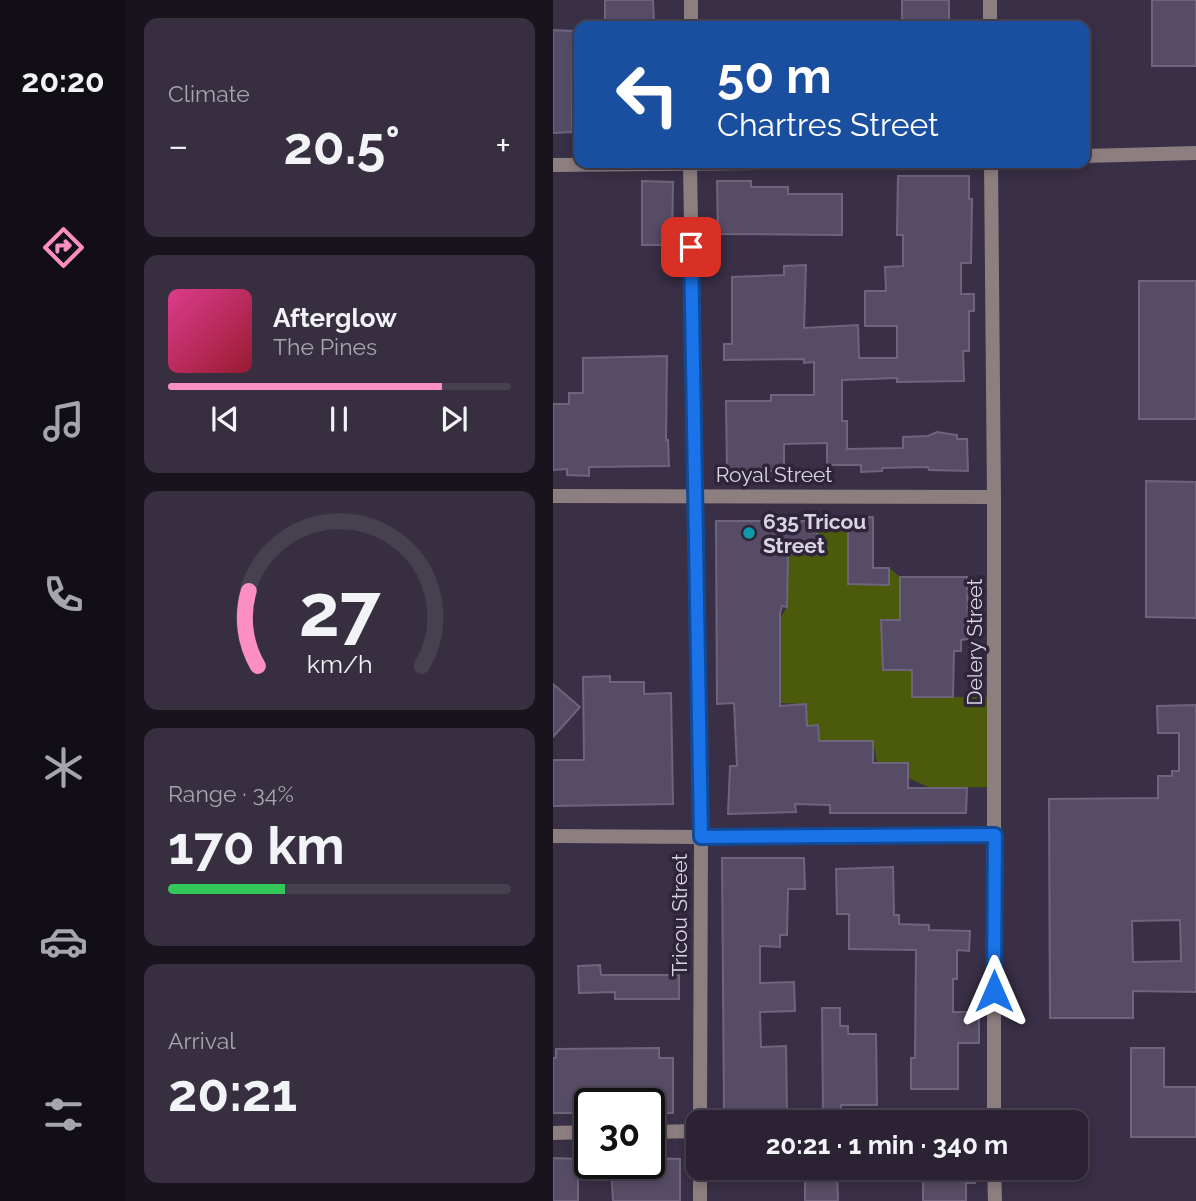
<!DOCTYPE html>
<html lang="en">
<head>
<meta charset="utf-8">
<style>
  body { margin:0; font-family:Raleway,sans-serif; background:#372f40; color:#f1f3f6; height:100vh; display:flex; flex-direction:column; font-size:26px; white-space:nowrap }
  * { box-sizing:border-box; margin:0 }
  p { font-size:23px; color:#a6a4ac }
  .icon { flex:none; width:38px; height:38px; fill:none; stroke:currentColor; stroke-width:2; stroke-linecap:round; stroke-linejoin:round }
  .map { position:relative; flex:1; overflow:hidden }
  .panel { display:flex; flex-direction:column; gap:18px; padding:18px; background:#18131d; width:427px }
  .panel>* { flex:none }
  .top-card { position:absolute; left:21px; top:21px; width:516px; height:147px; border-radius:14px; box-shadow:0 4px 10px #0003,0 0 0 2px #47404f; background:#1a4fa0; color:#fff; overflow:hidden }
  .speed { position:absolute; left:21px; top:1088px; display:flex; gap:14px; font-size:35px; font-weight:700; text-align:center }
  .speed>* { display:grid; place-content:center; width:91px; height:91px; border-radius:50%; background:#2b2334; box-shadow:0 4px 10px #0003,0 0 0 2px #47404f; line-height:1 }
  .speed .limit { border:4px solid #111; border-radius:10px; background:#fff; color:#111 }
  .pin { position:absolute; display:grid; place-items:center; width:60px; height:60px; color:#fff; margin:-30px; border-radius:14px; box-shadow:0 4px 10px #0006 }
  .me { position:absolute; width:77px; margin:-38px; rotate:0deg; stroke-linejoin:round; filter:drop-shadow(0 0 5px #0008) }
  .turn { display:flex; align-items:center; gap:24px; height:147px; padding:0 28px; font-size:32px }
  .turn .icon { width:91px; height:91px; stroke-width:2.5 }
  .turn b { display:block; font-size:49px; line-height:60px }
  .big { font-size:52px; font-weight:700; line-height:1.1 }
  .panel .widget { flex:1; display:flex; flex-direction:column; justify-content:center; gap:10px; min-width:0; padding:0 24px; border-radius:14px; background:#372f40 }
  .panel .dial { align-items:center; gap:0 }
  .dial svg { height:182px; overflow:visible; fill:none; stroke:#47404f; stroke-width:7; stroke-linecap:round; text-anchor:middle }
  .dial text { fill:#f1f3f6; stroke:none }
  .song { display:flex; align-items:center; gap:21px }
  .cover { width:84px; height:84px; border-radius:10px; background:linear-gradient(135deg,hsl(330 70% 55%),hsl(350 70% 35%)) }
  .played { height:7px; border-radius:4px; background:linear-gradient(90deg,#fc8fc2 80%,#47404f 80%) }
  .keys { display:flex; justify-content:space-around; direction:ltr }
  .heat { display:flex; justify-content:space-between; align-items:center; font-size:38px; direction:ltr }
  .charge { height:10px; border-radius:5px; background:linear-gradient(90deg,#34c759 34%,#47404f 0) }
  .trip { position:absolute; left:133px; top:1110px; width:402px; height:70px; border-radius:14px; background:#2b2334; box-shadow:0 4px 10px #0003,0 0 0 2px #47404f; font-weight:700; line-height:70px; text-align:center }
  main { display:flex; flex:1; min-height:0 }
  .dock { display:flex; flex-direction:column; width:126px; justify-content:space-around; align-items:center; background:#110e15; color:#a6a4ac }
  .dock .icon { width:49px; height:49px }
  .dock .current { color:#fc8fc2 }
  .dock b { font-size:32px; color:#f1f3f6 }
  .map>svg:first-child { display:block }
  .green { fill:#4c5b0b }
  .building { fill:#574c65; stroke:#6e647e; stroke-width:2; fill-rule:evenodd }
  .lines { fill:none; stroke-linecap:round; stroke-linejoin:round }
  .street { stroke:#8d7e80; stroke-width:14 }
  .route-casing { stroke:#114b97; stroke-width:18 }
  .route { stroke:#1a73e8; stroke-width:12 }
  .culture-dot { fill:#0f9aa8; stroke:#2f253b; stroke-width:2.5 }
  .labels { text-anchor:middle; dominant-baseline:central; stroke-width:7; stroke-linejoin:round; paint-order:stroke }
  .street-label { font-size:21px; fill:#dad4e2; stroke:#2f253b }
  .poi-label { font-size:21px; font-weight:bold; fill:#dad4e2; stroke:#2f253b; text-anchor:start }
</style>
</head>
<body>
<main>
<nav class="dock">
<b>20:20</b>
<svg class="icon current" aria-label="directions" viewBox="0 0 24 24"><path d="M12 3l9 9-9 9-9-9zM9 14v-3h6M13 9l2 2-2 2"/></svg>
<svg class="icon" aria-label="music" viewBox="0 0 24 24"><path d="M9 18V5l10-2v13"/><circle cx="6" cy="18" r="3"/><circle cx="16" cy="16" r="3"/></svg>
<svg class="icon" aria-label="phone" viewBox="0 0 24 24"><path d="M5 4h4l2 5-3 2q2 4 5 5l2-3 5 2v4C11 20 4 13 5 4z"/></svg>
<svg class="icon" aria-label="climate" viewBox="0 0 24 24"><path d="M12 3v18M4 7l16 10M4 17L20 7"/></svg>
<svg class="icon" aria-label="car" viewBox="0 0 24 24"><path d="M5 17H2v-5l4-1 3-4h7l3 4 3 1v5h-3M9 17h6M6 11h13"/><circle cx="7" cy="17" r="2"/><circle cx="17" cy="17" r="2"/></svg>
<svg class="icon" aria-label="filters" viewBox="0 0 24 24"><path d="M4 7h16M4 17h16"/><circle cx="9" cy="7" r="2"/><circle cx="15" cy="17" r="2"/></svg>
</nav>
<section class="panel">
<div class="widget"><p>Climate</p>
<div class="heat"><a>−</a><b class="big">20.5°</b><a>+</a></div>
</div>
<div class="widget">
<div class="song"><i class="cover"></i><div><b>Afterglow</b><p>The Pines</p></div></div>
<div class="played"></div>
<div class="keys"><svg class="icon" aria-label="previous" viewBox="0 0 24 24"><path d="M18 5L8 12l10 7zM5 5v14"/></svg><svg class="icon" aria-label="pause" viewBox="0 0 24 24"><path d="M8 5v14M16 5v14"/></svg><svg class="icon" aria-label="next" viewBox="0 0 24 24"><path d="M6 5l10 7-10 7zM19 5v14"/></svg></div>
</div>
<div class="widget dial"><svg viewBox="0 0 100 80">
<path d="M14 69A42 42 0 1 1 86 69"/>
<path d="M14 69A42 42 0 0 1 10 36" stroke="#fc8fc2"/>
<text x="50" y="56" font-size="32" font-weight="700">27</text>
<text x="50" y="72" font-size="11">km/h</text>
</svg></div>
<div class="widget"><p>Range · 34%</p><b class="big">170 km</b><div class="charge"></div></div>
<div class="widget"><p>Arrival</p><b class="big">20:21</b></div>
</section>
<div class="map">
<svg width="643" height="1201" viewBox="0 0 643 1201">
  <rect width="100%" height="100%" fill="#392f46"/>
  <!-- green -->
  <path class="green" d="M295,518V584H336V568L347,577V597L352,620H328V638L353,639L359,661L360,697H442V787L378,788L355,778V763H324L320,741H277L268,749L265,726H254L253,704L227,703V618L234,607L235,557L241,554H264V521Z"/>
  <!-- building -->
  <g class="building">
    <path d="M52,0H100L101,21L52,22Z"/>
    <path d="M349,0H396V20L349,21Z"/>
    <rect x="599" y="0" width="44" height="66"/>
    <path d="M0,30L20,31L19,132L0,133Z"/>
    <path d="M345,176H416V199H419L418,263H408V294H421V311H416V351H410L411,381L344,382V378L289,380V421H294V449L350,448V437L375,436L384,432L404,435V439H414L415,471L376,470L375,467L329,468V471L308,472V465H274V443L231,444V471H174L173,401H218V395H261V362L251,363V359L171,360V344H179V277L231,275V266L253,265L251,328L305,325L306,358H344V326H312V291H333L332,267L350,266V235H344Z"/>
    <path d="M89,181L120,182L119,245H89Z"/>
    <path d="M164,181H198V187H235V194H289V235L165,234Z"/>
    <rect x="586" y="281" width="57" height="138"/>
    <path d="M114,356L113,440H115L116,466L36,467V476L14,475V469L0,470V404H16V393H30V358Z"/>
    <path d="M593,481L643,482V618L593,617Z"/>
    <path d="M320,517V568H336V585L295,584V518Z"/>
    <path d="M163,521H264L265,554H235L234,607L229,606L227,613V706L253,704L254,726L265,725L266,741H320V763H355V788H414L413,813H277V805L242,804L243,812L175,814L177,766H184L181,703L164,704Z"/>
    <path d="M347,577H414L415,639L408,640V651H401L400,697H359V670H330L328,620H347Z"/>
    <path d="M57,676V682H91V694L118,693L120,804L0,806V760H31L30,677Z"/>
    <path d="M0,684L27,707L0,737Z"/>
    <path d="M643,705V992L580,991V1018H497L496,799L605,798V776H619V771H626V733H605L604,706ZM627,920L628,961L580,962L579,921Z"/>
    <path d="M169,858H251L252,889H235L234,935H227V947L207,946V983L241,982L242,1011L207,1012L208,1047L233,1046L234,1112L171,1113Z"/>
    <path d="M340,867L341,915H346V924L376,925V930L417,931L416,951L404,950V979H400V1012H426V1043H405V1089H358V1058H362L363,950L296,949V914H284L283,869Z"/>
    <path d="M47,965L48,975H126V999H62V992L26,993L25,966Z"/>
    <path d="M269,1008H287V1026H295V1034H323L324,1105H288V1113H270Z"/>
    <path d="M106,1048V1058H120V1113H96V1104H37V1113H0V1058H3V1049Z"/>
    <path d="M578,1048H611V1087H643V1137H578Z"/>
    <path d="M0,1158L25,1159V1201H0Z"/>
    <path d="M96,1158L127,1159V1201H60L58,1164H96Z"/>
    <path d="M252,1167H284L285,1201H252Z"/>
    <path d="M370,1167H422V1183H413V1201H370Z"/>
  </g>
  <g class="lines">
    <!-- street -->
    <g class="street">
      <path d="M437,0V26"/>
      <path d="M138,26V0"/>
      <path d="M532,156L643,153"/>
      <path d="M137,163L148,837L147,1122"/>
      <path d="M438,163L441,497V1122"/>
      <path d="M0,165L208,163"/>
      <path d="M0,496L441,497"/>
      <path d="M0,836L148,837L442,835"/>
      <path d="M96,1132L145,1131"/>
      <path d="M0,1133L37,1132"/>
      <path d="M147,1167V1201"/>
      <path d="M441,1167L442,1201"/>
    </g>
  </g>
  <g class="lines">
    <defs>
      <path id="route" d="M138,247L148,837L442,835L441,991"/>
    </defs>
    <!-- route casing -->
    <use href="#route" class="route-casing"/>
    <!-- route -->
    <use href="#route" class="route"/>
  </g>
  <!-- markers -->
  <circle class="culture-dot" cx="196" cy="533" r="7"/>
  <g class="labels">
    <!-- street labels -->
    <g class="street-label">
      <text x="221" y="474">Royal Street</text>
      <text transform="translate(421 642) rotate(-90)">Delery Street</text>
      <text transform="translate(126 915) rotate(-90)">Tricou Street</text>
    </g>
    <!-- poi labels -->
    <g class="poi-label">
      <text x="210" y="521">635 Tricou<tspan x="210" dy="24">Street</tspan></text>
    </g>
  </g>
</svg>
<div class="speed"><div class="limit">30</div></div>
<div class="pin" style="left:138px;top:247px;background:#d93025"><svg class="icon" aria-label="arrive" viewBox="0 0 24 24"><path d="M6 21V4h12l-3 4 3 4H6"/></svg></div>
<svg class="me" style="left:441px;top:991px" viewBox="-20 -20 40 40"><path d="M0-17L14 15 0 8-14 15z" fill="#1a73e8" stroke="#fff" stroke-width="4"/></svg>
<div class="trip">20:21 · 1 min · 340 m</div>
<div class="top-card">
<div class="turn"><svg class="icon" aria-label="left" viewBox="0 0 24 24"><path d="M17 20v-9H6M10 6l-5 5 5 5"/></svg><div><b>50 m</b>Chartres Street</div></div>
</div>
</div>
</main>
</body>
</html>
